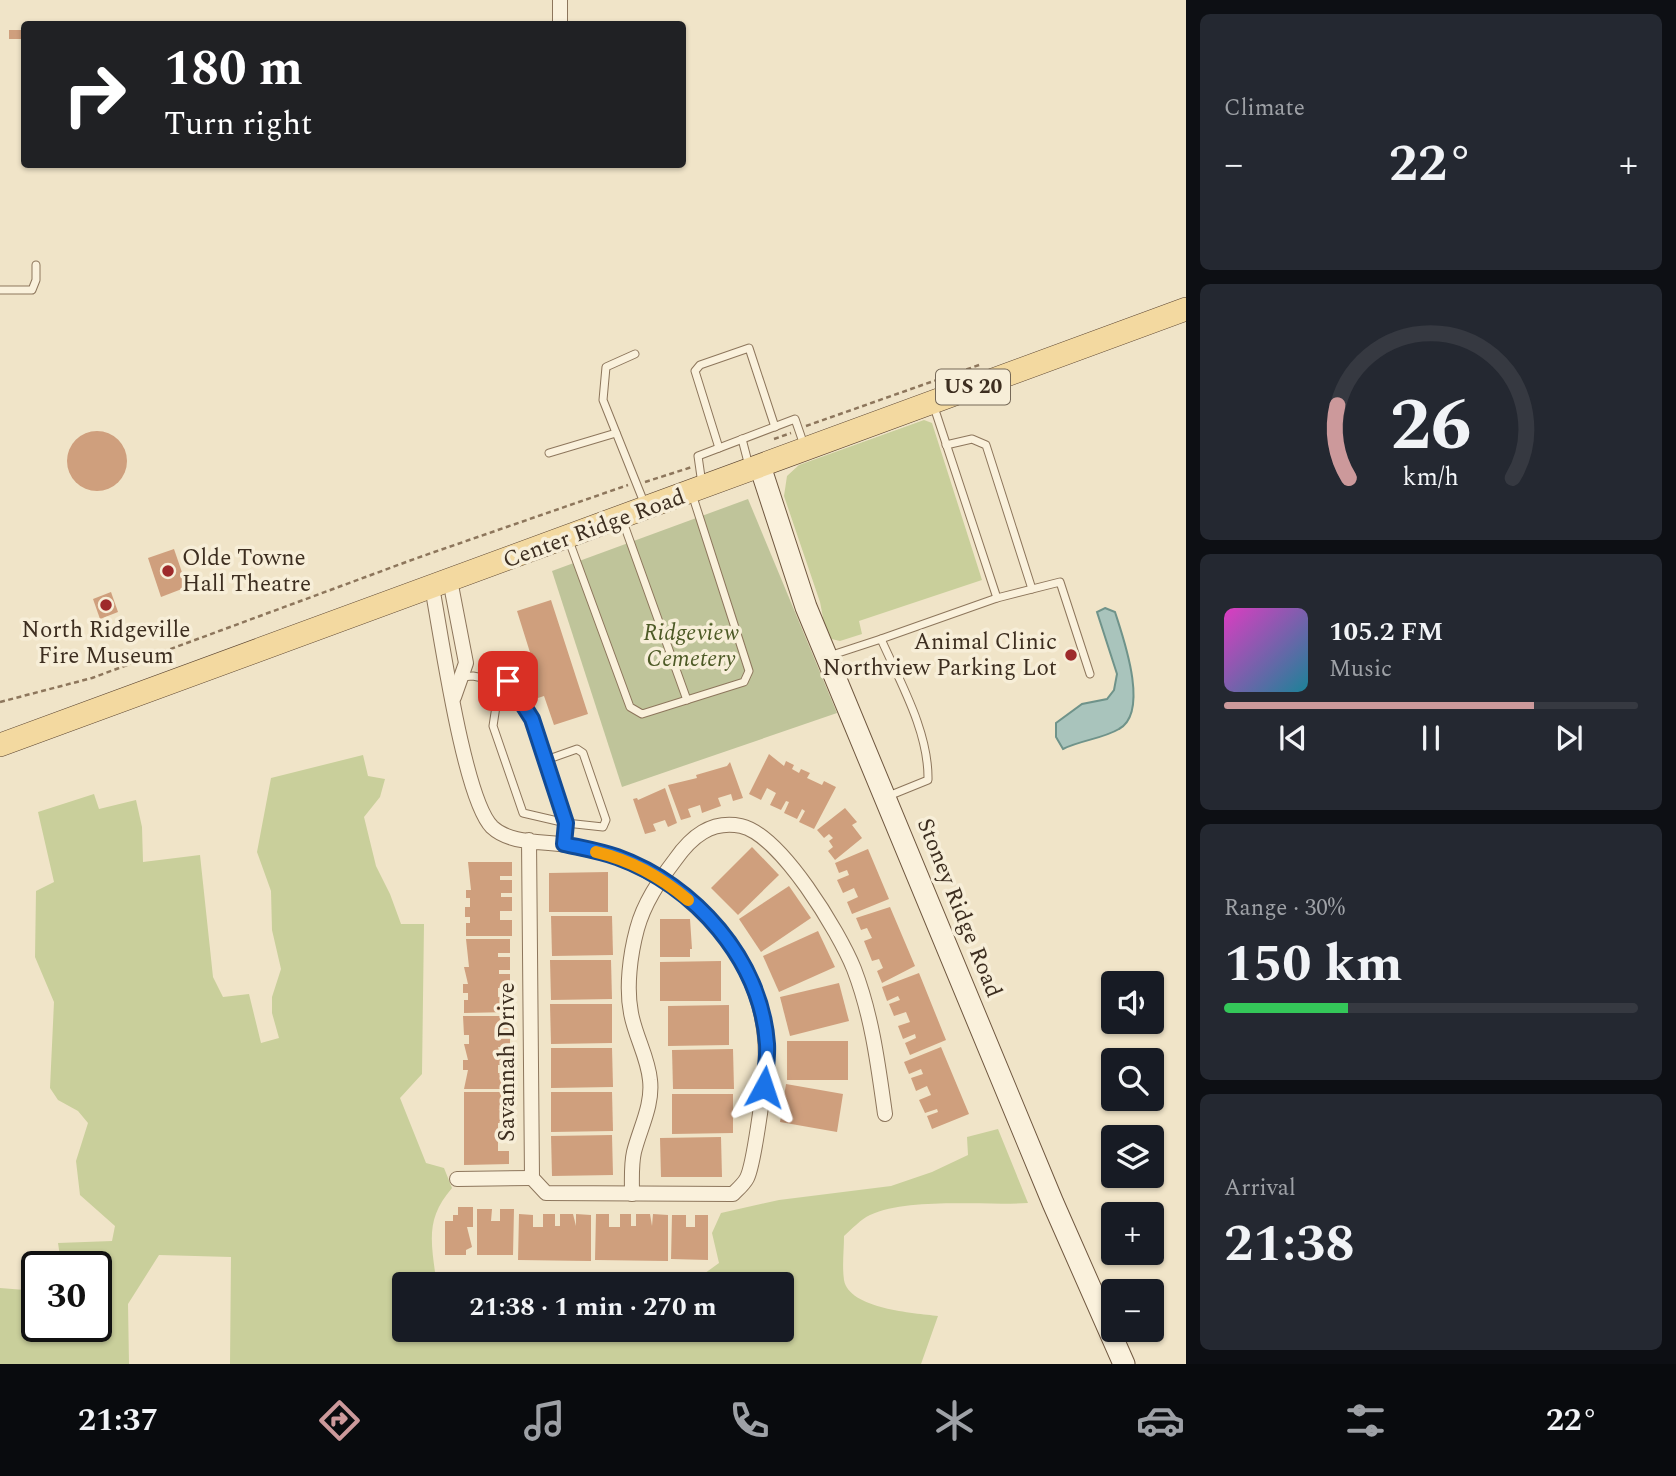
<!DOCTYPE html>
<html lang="en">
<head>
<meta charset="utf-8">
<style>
  body { margin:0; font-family:Spectral,serif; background:#242831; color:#f1f3f6; height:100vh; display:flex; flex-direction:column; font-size:26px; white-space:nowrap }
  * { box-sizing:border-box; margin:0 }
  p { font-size:23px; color:#9ea1a6 }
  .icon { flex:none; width:38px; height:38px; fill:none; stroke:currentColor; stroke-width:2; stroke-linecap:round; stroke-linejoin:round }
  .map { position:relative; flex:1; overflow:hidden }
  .panel { display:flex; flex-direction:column; gap:14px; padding:14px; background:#0d0f14; width:490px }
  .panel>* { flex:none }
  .top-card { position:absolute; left:21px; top:21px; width:665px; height:147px; border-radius:7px; box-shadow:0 2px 5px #0004; background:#202124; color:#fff; overflow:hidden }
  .tools { position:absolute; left:1101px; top:971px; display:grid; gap:14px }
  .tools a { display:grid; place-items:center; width:63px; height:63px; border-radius:7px; background:#171b24; box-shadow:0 2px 5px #0004; font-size:35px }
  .speed { position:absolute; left:21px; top:1251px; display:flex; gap:14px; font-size:35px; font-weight:700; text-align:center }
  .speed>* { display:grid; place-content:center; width:91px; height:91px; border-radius:50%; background:#171b24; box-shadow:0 2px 5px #0004; line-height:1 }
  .speed .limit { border:4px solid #111; border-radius:10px; background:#fff; color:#111 }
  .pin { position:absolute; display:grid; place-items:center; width:60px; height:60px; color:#fff; margin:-30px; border-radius:14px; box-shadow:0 4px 10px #0006 }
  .me { position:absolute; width:77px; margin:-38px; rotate:5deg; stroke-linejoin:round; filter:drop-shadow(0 0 5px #0008) }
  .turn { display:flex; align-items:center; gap:24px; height:147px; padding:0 28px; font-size:32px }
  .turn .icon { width:91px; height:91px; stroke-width:2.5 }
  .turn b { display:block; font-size:49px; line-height:60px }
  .big { font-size:52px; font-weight:700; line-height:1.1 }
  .panel .widget { flex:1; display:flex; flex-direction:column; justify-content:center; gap:10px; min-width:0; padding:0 24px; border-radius:10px; background:#242831 }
  .panel .dial { align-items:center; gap:0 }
  .dial svg { height:182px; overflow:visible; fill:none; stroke:#363941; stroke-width:7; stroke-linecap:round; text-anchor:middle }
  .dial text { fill:#f1f3f6; stroke:none }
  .song { display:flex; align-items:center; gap:21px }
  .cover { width:84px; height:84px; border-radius:10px; background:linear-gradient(135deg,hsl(310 70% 55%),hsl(190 70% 35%)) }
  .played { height:7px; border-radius:4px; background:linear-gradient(90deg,#cc999b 75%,#363941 75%) }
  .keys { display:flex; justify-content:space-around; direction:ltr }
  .heat { display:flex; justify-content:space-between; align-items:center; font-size:38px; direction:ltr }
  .charge { height:10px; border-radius:5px; background:linear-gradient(90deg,#34c759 30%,#363941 0) }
  .trip { position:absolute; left:392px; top:1272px; width:402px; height:70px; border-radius:7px; background:#171b24; box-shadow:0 2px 5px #0004; font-weight:700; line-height:70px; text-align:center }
  .dock { display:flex; height:112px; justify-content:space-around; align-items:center; background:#090b0e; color:#9ea1a6 }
  .dock .icon { width:49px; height:49px }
  .dock .on { color:#cc999b }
  .dock b { font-size:32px; color:#f1f3f6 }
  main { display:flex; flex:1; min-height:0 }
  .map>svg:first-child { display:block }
  .green { fill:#c9cf9b; fill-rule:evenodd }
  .cemetery { fill:#bfc49a }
  .water { fill:#a9c4bc; stroke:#6f938a; stroke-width:2 }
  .building { fill:#cf9f7d }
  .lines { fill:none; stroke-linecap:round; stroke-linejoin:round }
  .lane-casing { stroke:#8d765c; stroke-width:9 }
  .street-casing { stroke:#8d765c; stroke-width:16 }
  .secondary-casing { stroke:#6f573f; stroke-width:23 }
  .primary-casing { stroke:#5b4430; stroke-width:24 }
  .path { stroke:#8d765c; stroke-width:2.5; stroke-dasharray:5 3.5; stroke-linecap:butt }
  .lane { stroke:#faf1dc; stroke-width:7 }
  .street { stroke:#faf1dc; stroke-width:14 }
  .secondary { stroke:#faf1dc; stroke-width:21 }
  .primary { stroke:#f3d9a0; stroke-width:23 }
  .route-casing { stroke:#114b97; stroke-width:18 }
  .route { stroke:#1a73e8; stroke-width:12 }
  .slow { stroke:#f59e0b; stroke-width:12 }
  .poi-dot { fill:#9e2a2b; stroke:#f7eed8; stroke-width:2.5 }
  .labels { text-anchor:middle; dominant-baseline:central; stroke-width:7; stroke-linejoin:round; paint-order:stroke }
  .shield { fill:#f7eed8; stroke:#756857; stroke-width:2 }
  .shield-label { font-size:21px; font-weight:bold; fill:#3d2e20 }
  .street-label { font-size:23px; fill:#3d2e20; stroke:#f7eed8 }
  .poi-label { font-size:23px; fill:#3d2e20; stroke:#f7eed8; text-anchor:start }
  .park-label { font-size:23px; font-style:italic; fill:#4d5a26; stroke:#f7eed8 }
</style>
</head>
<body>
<main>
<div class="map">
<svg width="1186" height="1364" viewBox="0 0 1186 1364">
  <rect width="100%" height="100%" fill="#f0e4c8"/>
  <!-- green -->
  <g class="green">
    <path d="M924,420L932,423L982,580L859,621L862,634L840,641L827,638L820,602L784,496L787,476L799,465Z"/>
    <path d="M363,755L368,776L385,779L380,797L364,817L376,866L390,894L401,924H424L422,1074L400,1098L426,1163L444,1168L452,1188C428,1216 430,1236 435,1272L457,1278L701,1276L719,1263L712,1233L721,1213L779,1200L891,1186L932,1172L968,1155L967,1137L998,1129L1028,1203C983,1206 911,1197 870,1215C861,1219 852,1229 844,1236C844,1250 842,1266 844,1280C849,1309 914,1313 938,1316L921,1364H230L231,1257L159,1255L128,1304L129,1364H0V1288L37,1291V1326H96V1289L103,1288L109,1269L61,1263L58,1243L112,1241L115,1226L80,1195L76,1161L88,1123L78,1111L58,1100L50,1088L54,1002L35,957L36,891L54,882L38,812L94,794L99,809L136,800L142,827L143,862L200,855L213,977L223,997L249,994L261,1043L279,1038L272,1013V997L281,969L272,930L271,891L257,852L271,778ZM404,1284H782V1330H404Z"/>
  </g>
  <!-- cemetery -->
  <path class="cemetery" d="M748,499L837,713L622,787L552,571Z"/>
  <!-- water -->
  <path class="water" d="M1105,608L1115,612C1123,637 1150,712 1119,729C1102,739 1081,740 1063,749L1056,737V723L1082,704L1107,699L1114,690L1117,674L1097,612Z"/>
  <!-- building -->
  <g class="building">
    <rect x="9" y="30" width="15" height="9"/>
    <circle cx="97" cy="461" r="30"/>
    <path d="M174,549L187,587L161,597L148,558Z"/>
    <path d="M111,592L118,612L100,619L93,599Z"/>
    <path d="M551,600L588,714L554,725L544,696L538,698L536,693L528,696L520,672L528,670L526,664L533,662L517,611Z"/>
    <path d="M769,754L784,766L786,761L794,765L792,769L799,773L801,769L810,773L807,778L822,785L824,781L836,787L814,829L799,822L805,811L802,809L797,819L784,813L789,802L786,801L781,810L770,805L776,793L767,788L761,800L749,794Z"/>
    <path d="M730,762L743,798L733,801L731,794L718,798L721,806L702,813L700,805L688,809L691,817L681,820L668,785L697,778L696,775L727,766Z"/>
    <path d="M665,788L677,823L668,827L665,820L653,824L656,831L645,834L633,799L637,798L638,800Z"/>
    <path d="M845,808L857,822L852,825L862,838L835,860L828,851L833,847L829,841L833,838L829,834L824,838L817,830Z"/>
    <path d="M752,847L779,875L738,915L711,888Z"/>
    <path d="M868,849L889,899L852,914L847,902L858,897L854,888L843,893L837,880L849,875L847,870L839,873L835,863Z"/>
    <path d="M468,862H512V876H500V880H512V893H501V897H512V911H500V920H512V936H466V923H470V917H465V907H470V898H466V890H471Z"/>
    <path d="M608,872V912H549V873Z"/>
    <path d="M789,886L811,918L761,952L739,919Z"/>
    <path d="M890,907L915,966L882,983L877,971L883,968L879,959L872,961L864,941L872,938L867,928L861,930L856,918Z"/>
    <path d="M551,916H612L613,955L552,956Z"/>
    <path d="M660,919H690L692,949H690V957H660Z"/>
    <path d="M818,931L835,967L779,992L763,956Z"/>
    <path d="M466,939H510V953H498V957H510V970H499V974H510V988H498V997L510,996V1012L464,1013V1000H468V993H463V984H468L464,967H469Z"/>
    <path d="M550,960H611L612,999L551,1000Z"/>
    <path d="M721,961V1001H660V962Z"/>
    <path d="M919,973L946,1040L910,1055L905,1043L916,1038L915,1034L903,1039L898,1026L910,1022L906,1012L894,1016L889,1004L900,1000L898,996L887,1001L882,987Z"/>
    <path d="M839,983L849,1021L790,1036L780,997Z"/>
    <path d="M550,1004H612V1043L551,1044Z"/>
    <path d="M729,1005V1045L668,1046V1006Z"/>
    <path d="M463,1016H510V1030H498V1034H510V1047H498L499,1051H510V1065H498V1073H510V1089H464L468,1070H463V1060H468L464,1044H469V1035H464Z"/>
    <rect x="787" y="1041" width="61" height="39"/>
    <path d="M941,1047L969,1114L932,1129L927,1116L938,1112L937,1109L925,1113L919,1100L931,1095L927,1086L916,1091L911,1078L923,1074L921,1069L909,1074L904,1062Z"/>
    <path d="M551,1048H612L613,1087L551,1088Z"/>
    <path d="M733,1049L734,1089H673L672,1050Z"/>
    <path d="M786,1084L843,1094L837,1132L780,1122Z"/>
    <path d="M464,1092H510V1108L498,1110H510V1123H498V1128H509L510,1141H498V1151H509V1164L464,1165Z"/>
    <path d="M551,1092H612L613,1131L551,1132Z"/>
    <path d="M672,1094H733V1133L672,1134Z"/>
    <path d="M612,1135L613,1175L552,1176L551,1136Z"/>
    <path d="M721,1137L722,1177H661L660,1138Z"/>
    <path d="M458,1207H473V1227H467L472,1247L466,1250V1255H445V1221H453V1215H458Z"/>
    <path d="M477,1209H492L491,1221H500V1209H514L513,1255H477Z"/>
    <path d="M519,1214L533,1215V1227H543V1214H555V1226H560V1214H573L576,1226V1214L591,1215V1261L518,1260Z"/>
    <path d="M596,1214H609V1227H620V1214H631V1226H636V1214H650L652,1226L653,1214L668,1215V1261L595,1260Z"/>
    <path d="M672,1215H686V1227H695V1215H708V1260L671,1259Z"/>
  </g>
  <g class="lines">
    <defs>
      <g id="lane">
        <path d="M0,290H32L36,280V265"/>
        <path d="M635,354L606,367L603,400L645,505"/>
        <path d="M742,439L749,466"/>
        <path d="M946,445L972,439L986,445L1032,589"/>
        <path d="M719,448L695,371L700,365L749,348L775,427"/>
        <path d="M549,453L616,433"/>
        <path d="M702,484L698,456L795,419L804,445"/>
        <path d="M622,519L687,700"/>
        <path d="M568,538L630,707L642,714L744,682L749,671L692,494"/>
        <path d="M997,598L1060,582L1090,674"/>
        <path d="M881,639L997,598L934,407"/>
        <path d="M829,656L881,639C900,682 929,732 928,780L886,797"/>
        <path d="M461,677L473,676L512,684L532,719L546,760L566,823L564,844"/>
        <path d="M500,680L493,726L523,813L566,823L603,827L606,820L583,753L577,749L546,760"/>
      </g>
      <g id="street">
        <path d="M560,24V0"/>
        <path d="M450,580L466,663L454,697"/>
        <path d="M432,587C441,634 464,799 492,827C512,846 548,840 573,846C588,850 605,852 619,858C708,894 774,975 765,1074C763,1093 754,1164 747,1178C744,1184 737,1190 733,1194L546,1193L532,1178L529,840"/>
        <path d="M457,1179L532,1178"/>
        <path d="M632,1194C632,1180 631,1165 634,1152C640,1128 653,1105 650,1080C648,1057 635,1036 631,1013C626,988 630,955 637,929C644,903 659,881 675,860C691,837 711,820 741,826C781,835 839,932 854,969C872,1016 878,1064 885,1114"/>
      </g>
      <path id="secondary" d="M760,466L806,607L1053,1203L1124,1364"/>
      <path id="primary" d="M0,745L1186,309"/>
    </defs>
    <!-- lane casing -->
    <use href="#lane" class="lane-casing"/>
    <!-- street casing -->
    <use href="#street" class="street-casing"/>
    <!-- secondary casing -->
    <use href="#secondary" class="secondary-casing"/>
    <!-- primary casing -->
    <use href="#primary" class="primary-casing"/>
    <!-- path -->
    <g class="path">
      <path d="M806,426L982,364"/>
      <path d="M774,439L791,433"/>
      <path d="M645,482L692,467"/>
      <path d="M0,702L92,678L417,558L628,485"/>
    </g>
    <!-- lane -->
    <use href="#lane" class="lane"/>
    <!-- street -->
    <use href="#street" class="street"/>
    <!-- secondary -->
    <use href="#secondary" class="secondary"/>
    <!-- primary -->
    <use href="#primary" class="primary"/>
  </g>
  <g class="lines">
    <defs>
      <path id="route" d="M508,681L532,719L566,823L564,844C582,848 600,851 617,857C695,885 761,960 767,1044C768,1058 765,1073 764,1087"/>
    </defs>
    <!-- route casing -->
    <use href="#route" class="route-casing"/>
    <!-- route -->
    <use href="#route" class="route"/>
    <!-- slow -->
    <path class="slow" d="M596,852C630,860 661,877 688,900"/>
  </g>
  <!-- markers -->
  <g class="poi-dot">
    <circle cx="168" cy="571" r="7"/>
    <circle cx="106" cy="605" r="7"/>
    <circle cx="1071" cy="655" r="7"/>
  </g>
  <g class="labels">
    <!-- shield labels -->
    <rect class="shield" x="936" y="369.5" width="74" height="35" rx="5"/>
    <g class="shield-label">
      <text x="973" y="387">US 20</text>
    </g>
    <!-- street labels -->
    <g class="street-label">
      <text transform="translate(594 529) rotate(-20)">Center Ridge Road</text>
      <text transform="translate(959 908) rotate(68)">Stoney Ridge Road</text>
      <text transform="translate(507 1062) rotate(-90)">Savannah Drive</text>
    </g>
    <!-- poi labels -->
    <g class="poi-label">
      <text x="182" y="558">Olde Towne<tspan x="182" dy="26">Hall Theatre</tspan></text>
      <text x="106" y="630" text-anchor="middle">North Ridgeville<tspan x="106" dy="26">Fire Museum</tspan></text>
      <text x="1057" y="642" text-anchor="end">Animal Clinic<tspan x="1057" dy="26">Northview Parking Lot</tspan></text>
    </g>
    <!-- park labels -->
    <g class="park-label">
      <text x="691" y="633">Ridgeview<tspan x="691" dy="26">Cemetery</tspan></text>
    </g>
  </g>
</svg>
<div class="tools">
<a><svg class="icon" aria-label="sound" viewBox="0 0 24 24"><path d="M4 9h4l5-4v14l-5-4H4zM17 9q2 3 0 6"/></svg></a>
<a><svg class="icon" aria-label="search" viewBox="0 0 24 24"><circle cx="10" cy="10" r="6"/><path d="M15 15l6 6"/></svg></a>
<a><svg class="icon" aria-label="layers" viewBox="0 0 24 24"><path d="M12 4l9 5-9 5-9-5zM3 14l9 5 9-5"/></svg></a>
<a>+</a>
<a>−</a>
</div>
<div class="speed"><div class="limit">30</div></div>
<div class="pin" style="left:508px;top:681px;background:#d93025"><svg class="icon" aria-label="arrive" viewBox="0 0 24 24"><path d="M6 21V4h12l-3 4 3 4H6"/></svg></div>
<svg class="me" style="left:764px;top:1087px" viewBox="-20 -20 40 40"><path d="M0-17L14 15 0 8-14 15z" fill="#1a73e8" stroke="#fff" stroke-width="4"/></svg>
<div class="trip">21:38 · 1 min · 270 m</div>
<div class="top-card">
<div class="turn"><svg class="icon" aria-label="right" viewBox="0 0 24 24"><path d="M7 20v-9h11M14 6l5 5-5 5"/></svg><div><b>180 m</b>Turn right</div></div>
</div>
</div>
<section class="panel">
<div class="widget"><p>Climate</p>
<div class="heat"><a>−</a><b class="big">22°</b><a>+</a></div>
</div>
<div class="widget dial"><svg viewBox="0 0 100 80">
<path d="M14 69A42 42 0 1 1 86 69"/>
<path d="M14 69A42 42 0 0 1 9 37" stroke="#cc999b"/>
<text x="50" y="56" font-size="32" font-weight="700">26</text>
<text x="50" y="72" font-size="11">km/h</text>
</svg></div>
<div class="widget">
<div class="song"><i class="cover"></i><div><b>105.2 FM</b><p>Music</p></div></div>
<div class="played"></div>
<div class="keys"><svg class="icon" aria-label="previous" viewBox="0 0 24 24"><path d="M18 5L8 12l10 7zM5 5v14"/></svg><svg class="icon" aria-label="pause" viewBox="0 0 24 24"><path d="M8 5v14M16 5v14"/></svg><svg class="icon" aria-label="next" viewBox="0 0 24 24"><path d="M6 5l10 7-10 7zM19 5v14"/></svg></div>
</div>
<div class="widget"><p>Range · 30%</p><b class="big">150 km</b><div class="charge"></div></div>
<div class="widget"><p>Arrival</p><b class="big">21:38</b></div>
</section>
</main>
<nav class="dock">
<b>21:37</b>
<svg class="icon on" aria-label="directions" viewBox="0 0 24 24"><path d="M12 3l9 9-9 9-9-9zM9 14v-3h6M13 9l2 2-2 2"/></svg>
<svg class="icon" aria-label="music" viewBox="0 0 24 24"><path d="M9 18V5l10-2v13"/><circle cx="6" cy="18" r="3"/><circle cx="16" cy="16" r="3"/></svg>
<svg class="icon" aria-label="phone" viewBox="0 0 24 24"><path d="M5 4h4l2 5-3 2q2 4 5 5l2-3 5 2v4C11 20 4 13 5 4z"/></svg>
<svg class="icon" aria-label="climate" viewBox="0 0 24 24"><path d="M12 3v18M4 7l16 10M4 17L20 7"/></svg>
<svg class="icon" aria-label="car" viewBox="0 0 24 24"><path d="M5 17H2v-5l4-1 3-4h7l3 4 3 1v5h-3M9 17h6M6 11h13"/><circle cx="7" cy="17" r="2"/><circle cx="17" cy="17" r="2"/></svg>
<svg class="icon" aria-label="filters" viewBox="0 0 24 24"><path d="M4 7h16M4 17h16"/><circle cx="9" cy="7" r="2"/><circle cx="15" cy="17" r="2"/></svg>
<b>22°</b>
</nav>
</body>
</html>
